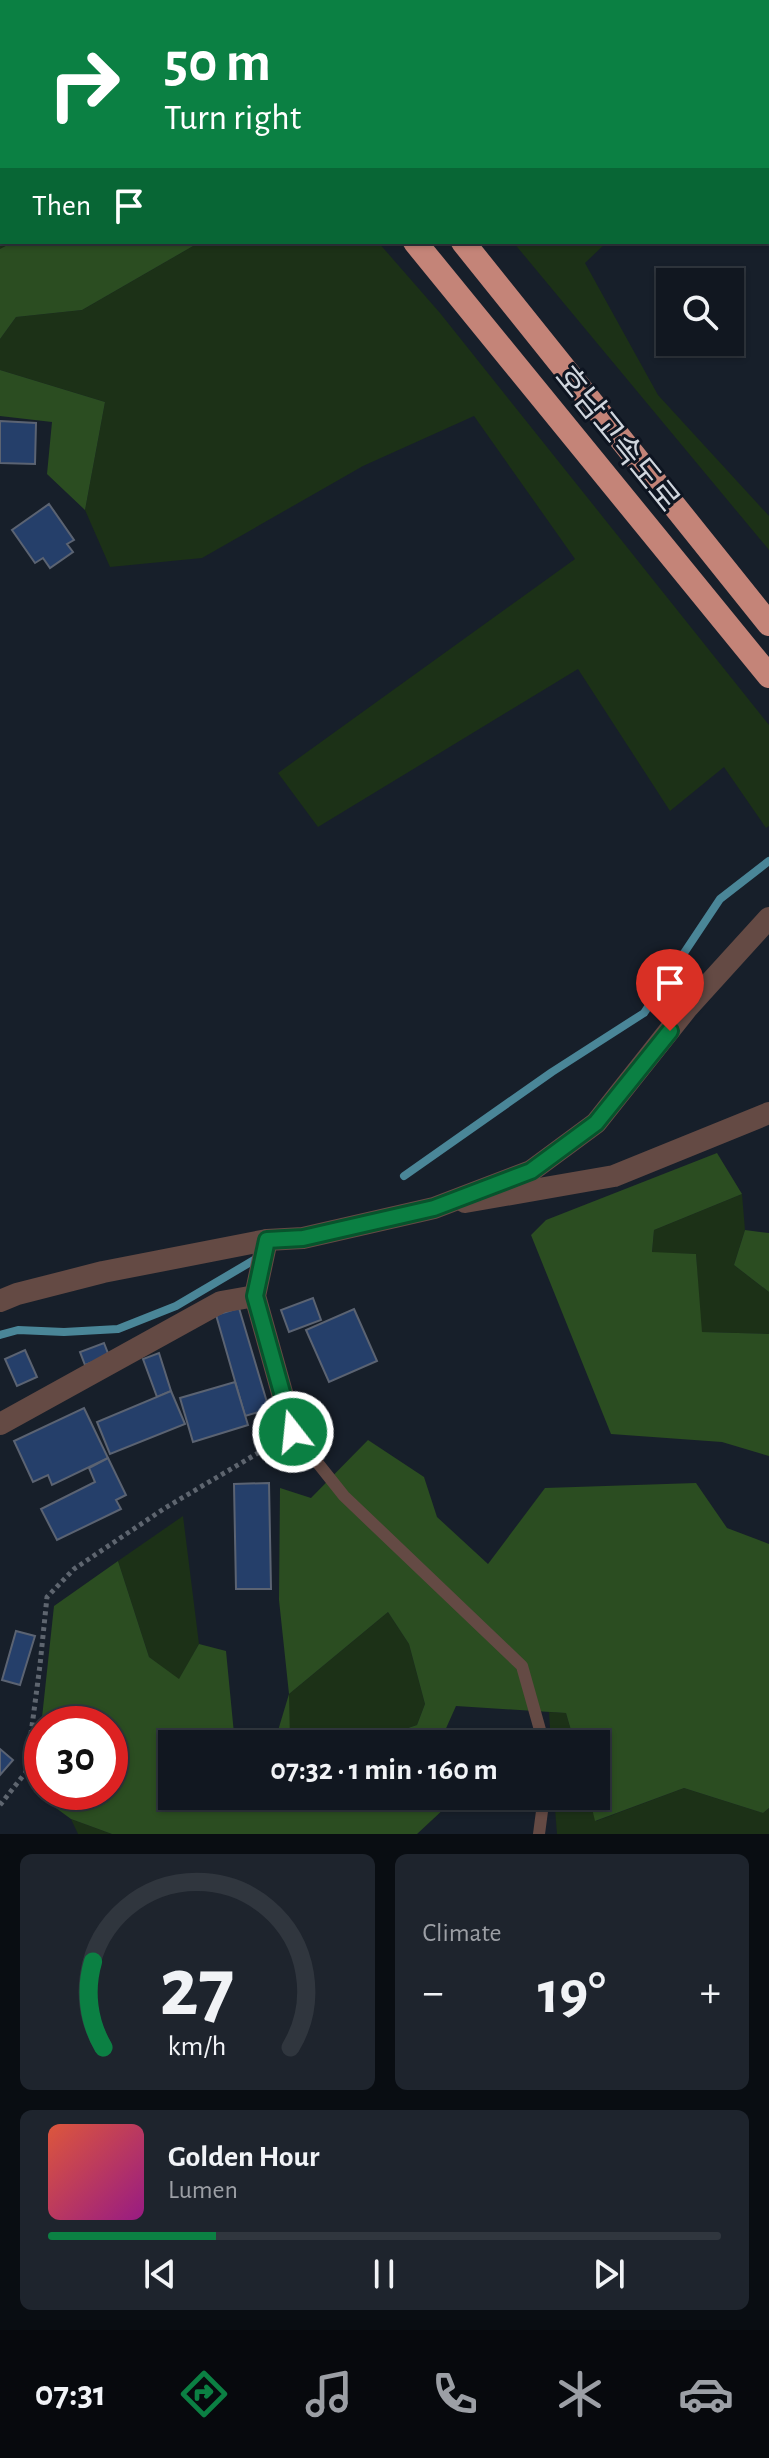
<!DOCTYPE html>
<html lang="en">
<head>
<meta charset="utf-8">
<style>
  body { margin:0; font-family:"Alegreya Sans","Noto Sans KR",sans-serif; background:#1e242d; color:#f1f3f6; height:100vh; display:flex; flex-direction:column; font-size:30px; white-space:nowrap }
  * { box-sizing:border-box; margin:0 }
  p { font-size:26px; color:#9c9fa5 }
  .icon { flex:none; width:44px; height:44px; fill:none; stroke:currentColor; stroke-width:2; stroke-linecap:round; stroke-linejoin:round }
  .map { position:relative; height:1834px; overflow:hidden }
  .sheet { display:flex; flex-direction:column; gap:20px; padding:20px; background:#090d12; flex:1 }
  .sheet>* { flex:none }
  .hud { position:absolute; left:0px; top:0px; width:770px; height:244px; box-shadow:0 2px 6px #0004,0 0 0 2px #30363e; background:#0b8043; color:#fff; overflow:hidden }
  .controls { position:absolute; left:656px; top:268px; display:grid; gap:16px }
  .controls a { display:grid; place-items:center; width:88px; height:88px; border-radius:0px; background:#111720; box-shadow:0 2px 6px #0004,0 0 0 2px #30363e; font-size:40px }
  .speed { position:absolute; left:24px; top:1706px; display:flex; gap:16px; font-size:40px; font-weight:700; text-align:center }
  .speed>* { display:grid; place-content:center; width:104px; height:104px; border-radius:50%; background:#111720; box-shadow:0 2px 6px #0004,0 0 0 2px #30363e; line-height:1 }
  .speed .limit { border:12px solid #d22; background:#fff; color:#111 }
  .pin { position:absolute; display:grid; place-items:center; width:68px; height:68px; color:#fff; margin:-82px -34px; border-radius:50% 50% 50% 0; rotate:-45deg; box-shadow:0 0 8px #0007 }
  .pin .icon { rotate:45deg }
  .me { position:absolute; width:88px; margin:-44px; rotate:344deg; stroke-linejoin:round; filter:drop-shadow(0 0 6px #0008) }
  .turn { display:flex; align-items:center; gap:28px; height:168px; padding:0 32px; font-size:36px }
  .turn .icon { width:104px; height:104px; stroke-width:2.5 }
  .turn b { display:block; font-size:56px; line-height:68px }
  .then { display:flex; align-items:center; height:76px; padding:0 32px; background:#0003; gap:16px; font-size:30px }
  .big { font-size:60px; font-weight:700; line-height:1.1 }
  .sheet .tile { flex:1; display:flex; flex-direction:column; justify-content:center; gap:12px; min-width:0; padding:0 28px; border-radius:12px; background:#1e242d }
  .sheet .dial { align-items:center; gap:0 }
  .dial svg { height:208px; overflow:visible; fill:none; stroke:#30363e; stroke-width:7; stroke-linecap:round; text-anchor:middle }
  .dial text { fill:#f1f3f6; stroke:none }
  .song { display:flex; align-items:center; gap:24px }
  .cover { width:96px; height:96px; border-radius:12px; background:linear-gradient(135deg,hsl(10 70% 55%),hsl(310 70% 35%)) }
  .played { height:8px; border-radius:4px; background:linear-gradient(90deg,#0b8043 25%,#30363e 25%) }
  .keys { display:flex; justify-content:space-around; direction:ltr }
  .heat { display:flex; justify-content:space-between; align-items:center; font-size:44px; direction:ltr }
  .sheet .tiles { flex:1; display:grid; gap:20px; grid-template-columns:1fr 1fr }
  .tile:last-child { grid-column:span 2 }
  .trip { position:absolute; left:158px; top:1730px; width:452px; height:80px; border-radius:0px; background:#111720; box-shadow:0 2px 6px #0004,0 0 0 2px #30363e; font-weight:700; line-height:80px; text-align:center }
  .menu { display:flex; height:128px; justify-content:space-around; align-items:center; background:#07090d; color:#9c9fa5 }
  .menu .icon { width:56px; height:56px }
  .menu .active { color:#0b8043 }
  .menu b { font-size:36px; color:#f1f3f6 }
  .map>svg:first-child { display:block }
  .green { fill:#1c3117 }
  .forest { fill:#2b4d21; fill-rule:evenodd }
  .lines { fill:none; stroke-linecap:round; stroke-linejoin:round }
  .stream { stroke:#4a8698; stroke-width:8 }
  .building { fill:#253f6a; stroke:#5b6372; stroke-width:2 }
  .path { stroke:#5e656f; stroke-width:5; stroke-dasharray:4 4; stroke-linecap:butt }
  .service { stroke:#644a44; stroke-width:12 }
  .minor { stroke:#644a44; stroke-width:22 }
  .tertiary { stroke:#644a44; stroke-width:22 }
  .motorway { stroke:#c48478; stroke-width:24 }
  .route-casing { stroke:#07532c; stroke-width:20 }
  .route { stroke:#0b8043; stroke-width:14 }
  .labels { text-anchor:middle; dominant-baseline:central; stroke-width:6; stroke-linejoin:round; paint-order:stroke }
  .street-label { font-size:32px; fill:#cfd5dd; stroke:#0e1521 }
</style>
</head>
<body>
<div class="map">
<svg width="769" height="1834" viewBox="0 0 769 1834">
  <rect width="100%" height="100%" fill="#171f2a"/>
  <!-- green -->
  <g class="green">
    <path d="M0,0H156L158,2H2V242H13L0,249Z"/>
    <path d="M623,0H769V157L768,2H619Z"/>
    <path d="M200,242H378L440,313L769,725V826L766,828L724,767L670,811L578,669L318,827L278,773L575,559L474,416L363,466L202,558L110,567L85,510L105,402L0,370V339L16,317L82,310Z"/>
    <path d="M513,242H607L585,263L658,395L769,516V550Z"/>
    <path d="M742,1194L745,1230L734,1265L769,1292V1334L701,1332L696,1254L652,1253L654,1230Z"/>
    <path d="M183,1516L199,1644L179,1680L149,1657L118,1561Z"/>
    <path d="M388,1612L409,1644L425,1704L417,1725L361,1744L289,1742V1694Z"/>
    <path d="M549,1712L566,1713L575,1744H551Z"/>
    <path d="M684,1788L763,1813L769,1808V1834H557L554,1796H589L596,1821Z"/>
    <path d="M71,1819L112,1834H78Z"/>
  </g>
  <!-- forest -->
  <g class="forest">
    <path d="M342,0H623L619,2H344Z"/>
    <path d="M13,242H200L82,310L16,317L0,339V249Z"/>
    <path d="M0,370L105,402L85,510L47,474L52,422L0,416Z"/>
    <path d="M717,1153L742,1194L654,1230L652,1252L696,1254L702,1332L769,1334V1456L722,1442L611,1434L531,1235L546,1220Z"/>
    <path d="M745,1230L769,1233V1292L734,1265Z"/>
    <path d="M368,1440L424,1477L437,1517L488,1564L545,1488L696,1483L727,1528L769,1544V1808L763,1813L684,1788L595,1821L589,1796H596V1744H575L566,1713L456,1706L439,1744H361L417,1725L425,1704L409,1644L388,1612L289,1694L290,1742L307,1744H274L289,1694L279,1600L280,1488L311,1498Z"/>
    <path d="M118,1561L149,1657L179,1679L199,1644L226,1651L235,1744H172V1796H443L446,1807L417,1834H112L71,1819L34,1792L54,1606ZM110,1724V1792H42V1724Z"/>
  </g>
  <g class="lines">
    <!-- stream -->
    <g class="stream">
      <path d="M404,1176L552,1072L644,1013L720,899L769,861"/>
      <path d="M0,1335L18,1330L64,1332L118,1329L176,1306L254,1260"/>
    </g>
  </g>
  <!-- building -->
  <g class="building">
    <path d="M0,421L36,423L35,464L0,463Z"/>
    <path d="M49,504L74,540L67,544L73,552L50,568L43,558L35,563L12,530Z"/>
    <path d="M313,1298L321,1320L289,1332L281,1310Z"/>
    <path d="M239,1308L269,1409L245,1416L216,1315Z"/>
    <path d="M354,1309L377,1361L329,1382L306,1330Z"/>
    <path d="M104,1343L109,1356L85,1365L80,1352Z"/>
    <path d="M25,1350L37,1377L17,1386L5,1359Z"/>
    <path d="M159,1353L171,1391L157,1397L143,1359Z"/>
    <path d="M235,1382L248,1425L193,1442L180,1398Z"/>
    <path d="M171,1391L185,1424L110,1454L97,1422Z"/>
    <path d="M84,1408L108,1458L52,1485L48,1475L33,1482L14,1441Z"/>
    <path d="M108,1458L126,1495L116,1500L121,1509L57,1540L41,1509L95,1482L89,1468Z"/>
    <path d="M269,1483L271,1589H236L234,1484Z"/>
    <path d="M16,1631L35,1636L20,1685L2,1680Z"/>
    <path d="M453,1736L474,1744H450Z"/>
    <path d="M0,1749L13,1760L0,1775Z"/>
  </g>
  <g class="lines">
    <!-- path -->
    <path class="path" d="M0,1805L26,1772L40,1665L47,1597L74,1569L165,1508L275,1443"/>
    <!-- service -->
    <g class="service">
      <path d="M293,1432L344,1496L522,1666L544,1744"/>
      <path d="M539,1834L544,1796"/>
    </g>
    <!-- minor -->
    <g class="minor">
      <path d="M465,1202L614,1176L769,1113"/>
      <path d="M267,1240L255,1296L293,1432"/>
      <path d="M0,1424L221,1302L255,1296"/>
    </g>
    <!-- tertiary -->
    <path class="tertiary" d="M0,1301L17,1294L103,1272L267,1240L303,1238L434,1208L531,1171L596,1123L688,1007L769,918"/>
    <!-- motorway -->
    <g class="motorway">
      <path d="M216,0L218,2"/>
      <path d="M270,0L272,2"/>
      <path d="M415,242L769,676"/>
      <path d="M463,242L769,624"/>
    </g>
  </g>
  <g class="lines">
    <defs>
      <path id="route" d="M293,1432L255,1296L267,1240L303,1238L434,1208L531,1171L596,1123L670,1031"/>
    </defs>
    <!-- route casing -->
    <use href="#route" class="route-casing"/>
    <!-- route -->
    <use href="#route" class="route"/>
  </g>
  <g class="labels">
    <!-- street labels -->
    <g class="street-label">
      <text transform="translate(617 439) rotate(51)">호남고속도로</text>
    </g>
  </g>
</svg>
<div class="controls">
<a><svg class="icon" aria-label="search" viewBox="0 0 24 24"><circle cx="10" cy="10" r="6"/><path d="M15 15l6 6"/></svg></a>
</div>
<div class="speed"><div class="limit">30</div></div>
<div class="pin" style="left:670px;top:1031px;background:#d93025"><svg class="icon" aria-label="arrive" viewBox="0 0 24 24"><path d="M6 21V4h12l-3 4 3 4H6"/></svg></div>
<svg class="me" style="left:293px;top:1432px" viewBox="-20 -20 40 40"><circle r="17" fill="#0b8043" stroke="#fff" stroke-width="3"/><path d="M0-11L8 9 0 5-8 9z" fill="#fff"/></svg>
<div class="trip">07:32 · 1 min · 160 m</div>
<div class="hud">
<div class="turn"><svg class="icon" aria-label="right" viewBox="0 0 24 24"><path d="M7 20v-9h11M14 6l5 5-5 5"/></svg><div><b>50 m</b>Turn right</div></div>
<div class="then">Then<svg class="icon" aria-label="arrive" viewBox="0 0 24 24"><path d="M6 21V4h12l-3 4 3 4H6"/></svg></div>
</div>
</div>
<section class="sheet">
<div class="tiles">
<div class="tile dial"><svg viewBox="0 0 100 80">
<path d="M14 69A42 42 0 1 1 86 69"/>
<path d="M14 69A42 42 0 0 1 10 36" stroke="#0b8043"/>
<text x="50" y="56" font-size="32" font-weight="700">27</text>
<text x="50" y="72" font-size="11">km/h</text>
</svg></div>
<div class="tile"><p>Climate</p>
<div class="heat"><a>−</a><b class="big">19°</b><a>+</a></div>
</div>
<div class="tile">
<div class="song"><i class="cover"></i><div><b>Golden Hour</b><p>Lumen</p></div></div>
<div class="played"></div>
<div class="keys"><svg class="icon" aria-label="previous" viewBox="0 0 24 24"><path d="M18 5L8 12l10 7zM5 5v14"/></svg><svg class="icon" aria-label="pause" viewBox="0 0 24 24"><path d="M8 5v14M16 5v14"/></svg><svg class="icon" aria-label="next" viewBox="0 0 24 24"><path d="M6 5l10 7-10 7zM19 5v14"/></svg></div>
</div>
</div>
</section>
<nav class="menu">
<b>07:31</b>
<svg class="icon active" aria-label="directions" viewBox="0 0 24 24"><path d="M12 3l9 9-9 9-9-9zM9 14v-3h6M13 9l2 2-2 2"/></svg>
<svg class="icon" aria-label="music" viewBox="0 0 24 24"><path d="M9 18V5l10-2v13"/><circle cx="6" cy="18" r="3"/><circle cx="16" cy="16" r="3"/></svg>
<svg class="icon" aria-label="phone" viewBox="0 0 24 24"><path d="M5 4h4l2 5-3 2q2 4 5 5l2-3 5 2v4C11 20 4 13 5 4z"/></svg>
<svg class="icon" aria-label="climate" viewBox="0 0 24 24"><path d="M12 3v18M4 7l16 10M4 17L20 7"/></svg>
<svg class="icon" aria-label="car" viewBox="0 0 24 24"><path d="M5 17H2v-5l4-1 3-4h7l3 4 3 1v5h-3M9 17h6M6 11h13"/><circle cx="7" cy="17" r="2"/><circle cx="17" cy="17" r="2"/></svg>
</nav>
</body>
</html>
